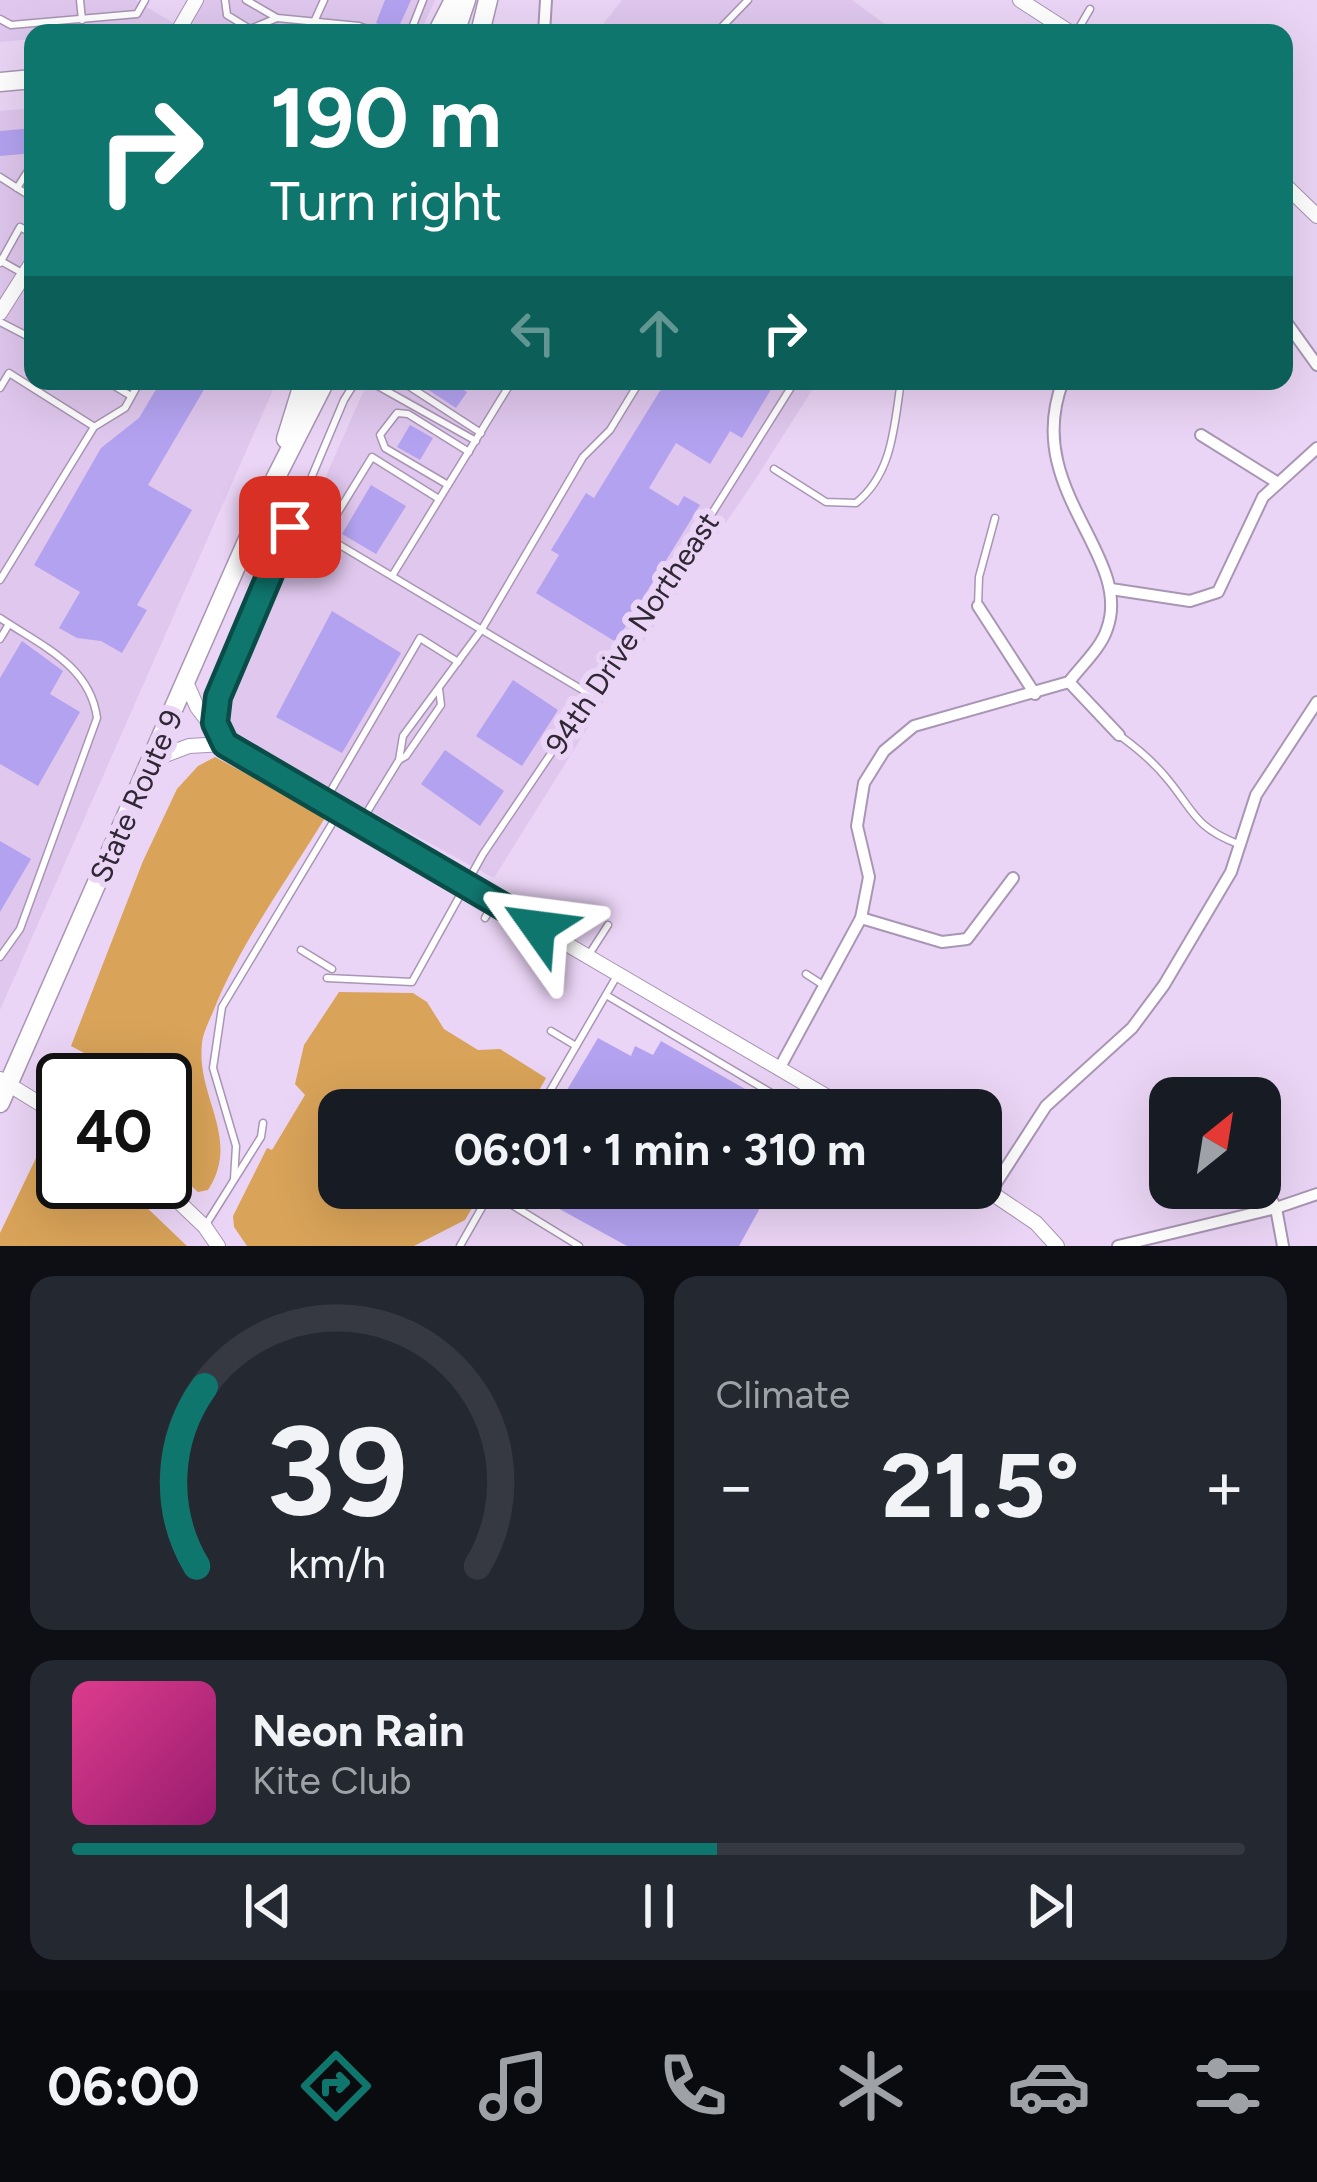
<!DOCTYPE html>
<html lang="en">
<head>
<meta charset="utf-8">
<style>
  body { margin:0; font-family:Figtree,sans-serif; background:#242831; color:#f1f3f6; height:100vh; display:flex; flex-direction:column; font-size:45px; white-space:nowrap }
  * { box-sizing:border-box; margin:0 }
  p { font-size:39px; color:#9ea1a6 }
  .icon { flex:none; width:66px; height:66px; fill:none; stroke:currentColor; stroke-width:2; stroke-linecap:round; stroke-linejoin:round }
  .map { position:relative; height:1246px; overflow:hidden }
  .drawer { display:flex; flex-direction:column; gap:30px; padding:30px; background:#0d0f14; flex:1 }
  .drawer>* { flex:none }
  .guide { position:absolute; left:24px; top:24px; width:1269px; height:366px; border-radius:24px; box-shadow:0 12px 48px #0002; background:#0f766e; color:#fff; overflow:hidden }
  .needle { width:78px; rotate:30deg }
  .controls { position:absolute; left:1149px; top:1077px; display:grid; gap:24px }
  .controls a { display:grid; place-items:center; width:132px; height:132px; border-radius:24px; background:#171b24; box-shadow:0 12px 48px #0002; font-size:60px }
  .speed { position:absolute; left:36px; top:1053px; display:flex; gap:24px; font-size:60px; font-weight:700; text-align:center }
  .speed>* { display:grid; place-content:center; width:156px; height:156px; border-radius:50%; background:#171b24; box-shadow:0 12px 48px #0002; line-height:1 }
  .speed .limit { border:6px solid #111; border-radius:18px; background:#fff; color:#111 }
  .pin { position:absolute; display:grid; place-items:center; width:102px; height:102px; color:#fff; margin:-51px; border-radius:24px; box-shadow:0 6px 18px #0006 }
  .me { position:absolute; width:132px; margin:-66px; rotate:301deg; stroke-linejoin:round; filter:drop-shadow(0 0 9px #0008) }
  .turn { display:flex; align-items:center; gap:42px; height:252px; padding:0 48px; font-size:54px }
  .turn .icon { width:156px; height:156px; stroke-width:2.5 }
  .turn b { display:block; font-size:84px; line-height:102px }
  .lanes { display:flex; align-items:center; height:114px; padding:0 48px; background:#0003; justify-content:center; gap:60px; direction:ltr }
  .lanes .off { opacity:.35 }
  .big { font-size:90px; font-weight:700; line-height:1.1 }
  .drawer .tile { flex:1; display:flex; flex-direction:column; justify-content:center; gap:18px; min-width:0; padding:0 42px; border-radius:24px; background:#242831 }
  .drawer .dial { align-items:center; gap:0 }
  .dial svg { height:312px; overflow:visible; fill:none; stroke:#363941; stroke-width:7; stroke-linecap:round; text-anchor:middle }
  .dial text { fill:#f1f3f6; stroke:none }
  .song { display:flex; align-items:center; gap:36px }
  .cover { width:144px; height:144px; border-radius:18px; background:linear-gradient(135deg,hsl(330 70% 55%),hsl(320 70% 35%)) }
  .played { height:12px; border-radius:6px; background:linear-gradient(90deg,#0f766e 55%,#363941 55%) }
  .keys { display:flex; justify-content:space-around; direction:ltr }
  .heat { display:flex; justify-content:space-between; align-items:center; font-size:66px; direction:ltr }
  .drawer .tiles { flex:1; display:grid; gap:30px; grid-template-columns:1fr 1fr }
  .tile:last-child { grid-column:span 2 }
  .trip { position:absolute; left:318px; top:1089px; width:684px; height:120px; border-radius:24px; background:#171b24; box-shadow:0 12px 48px #0002; font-weight:700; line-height:120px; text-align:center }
  .menu { display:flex; height:192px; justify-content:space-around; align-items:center; background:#090b0e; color:#9ea1a6 }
  .menu .icon { width:84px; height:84px }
  .menu .on { color:#0f766e }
  .menu b { font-size:54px; color:#f1f3f6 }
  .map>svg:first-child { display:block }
  .built { fill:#dfc7ed }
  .forest { fill:#d9a359 }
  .building { fill:#b3a2f0 }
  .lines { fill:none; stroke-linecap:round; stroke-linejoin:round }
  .service-casing { stroke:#a995b4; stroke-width:9 }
  .minor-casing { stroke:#a995b4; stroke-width:14 }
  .tertiary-casing { stroke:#a995b4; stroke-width:16 }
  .primary-casing { stroke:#a995b4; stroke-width:21 }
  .service { stroke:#fff; stroke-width:6 }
  .minor { stroke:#fff; stroke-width:10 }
  .tertiary { stroke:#fff; stroke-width:14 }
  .primary { stroke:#fff; stroke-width:18 }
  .route-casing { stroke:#0a4d48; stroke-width:30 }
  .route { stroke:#0f766e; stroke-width:21 }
  .labels { text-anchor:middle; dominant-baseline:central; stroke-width:12; stroke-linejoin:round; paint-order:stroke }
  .street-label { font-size:30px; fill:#2f2733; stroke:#ebd5f6 }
</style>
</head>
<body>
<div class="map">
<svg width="1317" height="1246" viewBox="0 0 1317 1246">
  <rect width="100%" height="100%" fill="#ebd5f6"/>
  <!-- built -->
  <g class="built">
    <path d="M0,0H135L180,27L196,0H435L420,33H227L180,27L111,33H33V39L0,42Z"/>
    <path d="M622,0H852L897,33H596Z"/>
    <path d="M33,108V381H277L0,1010V111Z"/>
    <path d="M368,381H818L751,486L621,674L494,878L215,727Z"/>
  </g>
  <!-- forest -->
  <g class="forest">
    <path d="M215,757L326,816C289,878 245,936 217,1002C213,1013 206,1026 203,1037C192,1094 243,1136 208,1190L198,1192L165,1162V1080H122L99,1061L71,1046L143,861L177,789L198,766Z"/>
    <path d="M339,992L413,993L427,1002L444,1029L478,1050L500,1049L546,1078L528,1110H339V1188H484L465,1220L414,1246H247L234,1227L233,1216L267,1148L272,1150L305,1095L295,1084L304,1045Z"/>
    <path d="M47,1135L63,1145V1182H120L187,1246H0V1233Z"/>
  </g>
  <!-- building -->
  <g class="building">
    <path d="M385,0H411L397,31L376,23Z"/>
    <path d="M33,128V153L0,156V131Z"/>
    <path d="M161,381H209L148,485L192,510L137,605L147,610L122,653L101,641L77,638L59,628L80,592L34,565L101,448L139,418Z"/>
    <path d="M415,381H450L467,392L456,408Z"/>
    <path d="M666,381H776L742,438L730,431L710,464L676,443L649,488L678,506L684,496L700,505L616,642L536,593L559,555L551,550L586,493L594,498Z"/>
    <path d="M410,425L433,438L420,460L397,447Z"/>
    <path d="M371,485L406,506L376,554L342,534Z"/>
    <path d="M332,611L401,653L342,753L276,717Z"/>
    <path d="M22,641L63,671L50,694L80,712L38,786L0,764V678Z"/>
    <path d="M513,680L558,710L522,766L476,736Z"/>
    <path d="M445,750L504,791L480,826L421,784Z"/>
    <path d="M0,841L31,859L0,912Z"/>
    <path d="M598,1038L631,1056L635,1046L653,1055L661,1041L782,1110H555Z"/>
    <path d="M521,1188H771L739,1246H627Z"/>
  </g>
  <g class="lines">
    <defs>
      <g id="service">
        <path d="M80,0L82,20"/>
        <path d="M225,0L227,15L250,29L277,18"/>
        <path d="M246,0L277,18L359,26L379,33"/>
        <path d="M0,19L11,25L137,14L145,0"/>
        <path d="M314,22L324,0"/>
        <path d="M410,33L423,0"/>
        <path d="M716,33L748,0"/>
        <path d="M1076,33L1090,9"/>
        <path d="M0,177L33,198"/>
        <path d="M17,188L33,163"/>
        <path d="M1,261L24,274"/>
        <path d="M0,263L20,227L33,234"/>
        <path d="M0,322L33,339"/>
        <path d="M106,381L131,396"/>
        <path d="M230,381L235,384"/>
        <path d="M369,381L476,441"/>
        <path d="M401,381L481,433"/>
        <path d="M0,388L9,373L93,426"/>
        <path d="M774,469L826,502L856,503C893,473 894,426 901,381"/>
        <path d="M448,485L385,448L380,435L397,413L408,414L469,452"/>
        <path d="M439,499L372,457L332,522L328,538L591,695"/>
        <path d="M392,576L512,381"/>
        <path d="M0,580L94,427L125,408L140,381"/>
        <path d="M978,606L979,577L995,518"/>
        <path d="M0,618C40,645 90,665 97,718L20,929L0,957"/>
        <path d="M0,639L9,624"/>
        <path d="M215,723L219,697L344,400L354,384L366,381"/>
        <path d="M1119,735C1137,748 1155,763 1169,781C1195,813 1195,827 1238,844"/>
        <path d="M399,760L403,736L482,629L583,457L610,430L640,381"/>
        <path d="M326,799L420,638L458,662"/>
        <path d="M361,822L399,760L406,756L441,705L439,689"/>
        <path d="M485,918L493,904"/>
        <path d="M555,933L567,913"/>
        <path d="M527,945L536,930"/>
        <path d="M301,950L332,969"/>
        <path d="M590,953L608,925"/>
        <path d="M806,974L823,985"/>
        <path d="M327,978L412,982L483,854L694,542L795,381"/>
        <path d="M606,995L800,1110"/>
        <path d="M551,1031L576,1046"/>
        <path d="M539,1110L618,974"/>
        <path d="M234,1179L236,1146L213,1068L222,1007L339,812"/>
        <path d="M491,1192L579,1246"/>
        <path d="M207,1223L261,1137L263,1123"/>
        <path d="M460,1246L493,1188"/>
      </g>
      <g id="minor">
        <path d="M544,33L546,0"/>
        <path d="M1284,319L1317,365"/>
        <path d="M1063,381C1021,489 1134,555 1107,629C1101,648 1081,666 1069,682"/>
        <path d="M1201,435L1278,483"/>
        <path d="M1111,589L1190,601L1218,592L1263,497L1317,448"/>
        <path d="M978,606L1035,694"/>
        <path d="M1069,682L1119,735"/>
        <path d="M861,918L942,942L967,939L1013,878"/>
        <path d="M779,1069L861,918L869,877L857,826L864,783L884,751L914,726L1069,682"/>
        <path d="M1260,1179L1276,1208L1283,1246"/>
        <path d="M991,1191L1046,1106L1132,1028L1164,985L1231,872L1256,795L1317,702"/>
        <path d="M1118,1246L1276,1208L1317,1194"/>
      </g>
      <g id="tertiary">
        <path d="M1020,0L1071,33"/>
        <path d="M177,33L196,0"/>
        <path d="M1284,184L1317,216"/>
        <path d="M0,313L33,261"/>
        <path d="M186,682L197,707L225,744L850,1110"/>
        <path d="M152,760L189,746L225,744"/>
        <path d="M0,1079L63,1118"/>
        <path d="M158,1182L205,1227L218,1246"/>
        <path d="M981,1186L1036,1223L1057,1246"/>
      </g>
      <g id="primary">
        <path d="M437,33L454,0"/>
        <path d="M455,33L466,0"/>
        <path d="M480,33L488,0"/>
        <path d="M0,82L33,79"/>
        <path d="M286,439L304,381"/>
        <path d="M0,1103L270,489L325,381"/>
      </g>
    </defs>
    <!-- service casing -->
    <use href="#service" class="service-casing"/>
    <!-- minor casing -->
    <use href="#minor" class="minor-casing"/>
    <!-- tertiary casing -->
    <use href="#tertiary" class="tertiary-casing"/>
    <!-- primary casing -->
    <use href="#primary" class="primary-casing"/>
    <!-- service -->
    <use href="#service" class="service"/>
    <!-- minor -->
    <use href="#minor" class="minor"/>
    <!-- tertiary -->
    <use href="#tertiary" class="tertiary"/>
    <!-- primary -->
    <use href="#primary" class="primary"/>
  </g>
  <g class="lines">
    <defs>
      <path id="route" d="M290,527L218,697L215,723L225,744L538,927"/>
    </defs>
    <!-- route casing -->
    <use href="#route" class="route-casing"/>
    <!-- route -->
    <use href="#route" class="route"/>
  </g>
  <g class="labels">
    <!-- street labels -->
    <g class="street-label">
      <text transform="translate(632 633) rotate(-56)">94th Drive Northeast</text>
      <text transform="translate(136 796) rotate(-66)">State Route 9</text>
    </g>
  </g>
</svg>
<div class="controls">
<a><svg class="needle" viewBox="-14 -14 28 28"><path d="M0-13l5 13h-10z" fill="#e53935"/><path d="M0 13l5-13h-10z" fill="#9ea1a6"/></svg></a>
</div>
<div class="speed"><div class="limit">40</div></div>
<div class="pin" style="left:290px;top:527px;background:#d93025"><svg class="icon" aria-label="arrive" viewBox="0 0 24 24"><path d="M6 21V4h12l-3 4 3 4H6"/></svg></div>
<svg class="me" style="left:538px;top:927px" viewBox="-20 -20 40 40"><path d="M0-17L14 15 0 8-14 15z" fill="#0f766e" stroke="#fff" stroke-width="4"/></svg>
<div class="trip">06:01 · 1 min · 310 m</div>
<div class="guide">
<div class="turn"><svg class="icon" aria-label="right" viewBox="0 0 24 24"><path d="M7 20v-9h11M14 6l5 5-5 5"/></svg><div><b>190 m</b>Turn right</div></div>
<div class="lanes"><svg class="icon off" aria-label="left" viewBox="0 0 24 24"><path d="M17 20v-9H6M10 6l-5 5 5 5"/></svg><svg class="icon off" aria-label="ahead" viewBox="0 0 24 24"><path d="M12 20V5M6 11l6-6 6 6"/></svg><svg class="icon" aria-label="right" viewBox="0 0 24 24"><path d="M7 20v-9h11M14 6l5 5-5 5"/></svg></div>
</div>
</div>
<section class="drawer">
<div class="tiles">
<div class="tile dial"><svg viewBox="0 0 100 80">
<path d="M14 69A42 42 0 1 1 86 69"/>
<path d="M14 69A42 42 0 0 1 16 23" stroke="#0f766e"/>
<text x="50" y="56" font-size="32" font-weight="700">39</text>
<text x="50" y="72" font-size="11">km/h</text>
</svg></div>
<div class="tile"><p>Climate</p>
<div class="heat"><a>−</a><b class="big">21.5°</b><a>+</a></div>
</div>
<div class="tile">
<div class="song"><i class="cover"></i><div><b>Neon Rain</b><p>Kite Club</p></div></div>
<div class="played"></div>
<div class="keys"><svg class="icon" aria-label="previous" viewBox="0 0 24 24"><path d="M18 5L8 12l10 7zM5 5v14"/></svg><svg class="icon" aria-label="pause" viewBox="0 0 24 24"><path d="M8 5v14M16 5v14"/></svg><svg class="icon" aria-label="next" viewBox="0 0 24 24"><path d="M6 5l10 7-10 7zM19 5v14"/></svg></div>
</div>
</div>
</section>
<nav class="menu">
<b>06:00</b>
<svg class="icon on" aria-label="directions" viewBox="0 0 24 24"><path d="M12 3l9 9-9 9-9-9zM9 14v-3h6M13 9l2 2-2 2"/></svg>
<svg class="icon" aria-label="music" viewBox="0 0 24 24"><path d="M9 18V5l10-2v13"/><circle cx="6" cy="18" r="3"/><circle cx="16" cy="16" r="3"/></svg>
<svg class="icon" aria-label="phone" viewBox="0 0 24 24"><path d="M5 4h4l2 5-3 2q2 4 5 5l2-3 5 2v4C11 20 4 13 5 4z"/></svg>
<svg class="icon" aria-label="climate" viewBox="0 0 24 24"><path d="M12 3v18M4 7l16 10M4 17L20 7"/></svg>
<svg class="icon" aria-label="car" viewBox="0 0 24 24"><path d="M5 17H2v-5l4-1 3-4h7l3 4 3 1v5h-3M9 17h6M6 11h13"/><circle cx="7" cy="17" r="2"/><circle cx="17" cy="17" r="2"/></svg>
<svg class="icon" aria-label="filters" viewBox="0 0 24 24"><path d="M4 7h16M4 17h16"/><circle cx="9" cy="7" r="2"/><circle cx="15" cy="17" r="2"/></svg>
</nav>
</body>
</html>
